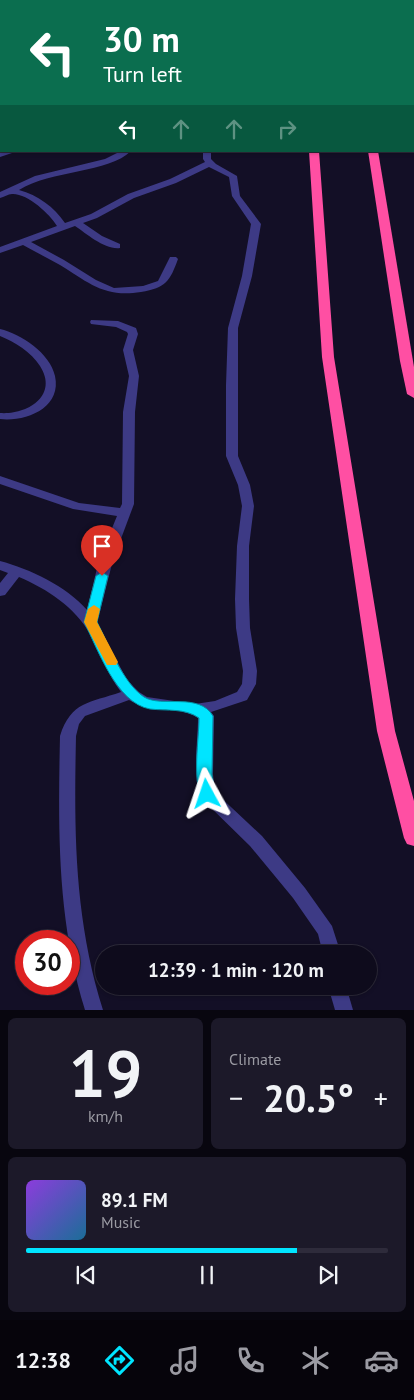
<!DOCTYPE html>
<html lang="en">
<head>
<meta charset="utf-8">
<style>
  body { margin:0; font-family:"PT Sans",sans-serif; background:#1c1929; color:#f1f3f6; height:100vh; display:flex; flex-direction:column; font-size:19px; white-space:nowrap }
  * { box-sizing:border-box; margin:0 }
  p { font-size:16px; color:#9b9ba3 }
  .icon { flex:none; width:28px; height:28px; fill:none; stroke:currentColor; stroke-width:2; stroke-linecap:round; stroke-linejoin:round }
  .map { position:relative; height:1010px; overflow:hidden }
  .sheet { display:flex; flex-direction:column; gap:8px; padding:8px; background:#08060f; flex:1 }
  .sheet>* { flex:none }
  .banner { position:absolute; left:0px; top:0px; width:415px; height:152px; box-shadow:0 1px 4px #0004,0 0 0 1px #2e2b3b; background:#0b6e4f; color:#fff; overflow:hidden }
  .speed { position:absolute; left:15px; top:930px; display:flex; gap:10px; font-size:25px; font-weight:700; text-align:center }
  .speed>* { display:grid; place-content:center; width:65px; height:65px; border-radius:50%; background:#0e0b1c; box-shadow:0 1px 4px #0004,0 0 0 1px #2e2b3b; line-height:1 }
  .speed .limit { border:8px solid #d22; background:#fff; color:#111 }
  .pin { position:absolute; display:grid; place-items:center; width:42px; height:42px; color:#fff; margin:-51px -21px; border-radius:50% 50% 50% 0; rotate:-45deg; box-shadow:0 0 5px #0007 }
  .pin .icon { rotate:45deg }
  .me { position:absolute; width:55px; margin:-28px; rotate:355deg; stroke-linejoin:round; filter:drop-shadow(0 0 4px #0008) }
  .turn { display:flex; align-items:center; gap:18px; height:105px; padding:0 20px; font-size:22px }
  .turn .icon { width:65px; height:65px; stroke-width:2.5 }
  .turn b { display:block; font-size:35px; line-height:42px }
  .lanes { display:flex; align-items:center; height:48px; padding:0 20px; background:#0003; justify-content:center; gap:25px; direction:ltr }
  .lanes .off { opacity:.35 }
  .big { font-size:38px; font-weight:800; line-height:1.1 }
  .sheet .widget { flex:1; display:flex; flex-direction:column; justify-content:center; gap:8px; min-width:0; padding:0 18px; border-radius:8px; background:#1c1929 }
  .sheet .dial { align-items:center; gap:0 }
  .dial b { font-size:65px; line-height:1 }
  .song { display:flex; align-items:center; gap:15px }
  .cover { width:60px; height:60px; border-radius:8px; background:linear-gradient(135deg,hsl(270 70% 55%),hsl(200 70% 35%)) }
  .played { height:5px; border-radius:2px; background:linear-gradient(90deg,#00e5ff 75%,#2e2b3b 75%) }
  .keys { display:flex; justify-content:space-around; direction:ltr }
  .heat { display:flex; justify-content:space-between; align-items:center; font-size:28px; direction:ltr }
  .sheet .tiles { flex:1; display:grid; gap:8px; grid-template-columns:1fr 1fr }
  .widget:last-child { grid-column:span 2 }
  .trip { position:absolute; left:95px; top:945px; width:282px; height:50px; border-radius:25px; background:#0e0b1c; box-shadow:0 1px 4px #0004,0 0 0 1px #2e2b3b; font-weight:800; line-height:50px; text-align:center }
  .menu { display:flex; height:80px; justify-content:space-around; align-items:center; background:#06040b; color:#9b9ba3 }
  .menu .icon { width:35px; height:35px }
  .menu .selected { color:#00e5ff }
  .menu b { font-size:22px; color:#f1f3f6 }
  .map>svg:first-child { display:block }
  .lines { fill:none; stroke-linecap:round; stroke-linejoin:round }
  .street { fill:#3d3a85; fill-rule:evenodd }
  .highway { fill:#ff4fa3; fill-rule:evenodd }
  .route { fill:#00e5ff; stroke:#0095a6 }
  .slow { fill:#f59e0b }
</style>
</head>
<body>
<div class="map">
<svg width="414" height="1010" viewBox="0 0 414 1010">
  <rect width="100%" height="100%" fill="#130f26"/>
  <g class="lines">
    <!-- street -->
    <g class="street">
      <rect x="115" y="0" width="6" height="1"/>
      <rect x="189" y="0" width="6" height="1"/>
      <rect x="251" y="0" width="6" height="1"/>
      <rect x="0" y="36" width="1" height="4"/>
      <rect x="0" y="99" width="1" height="4"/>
      <path d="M4,151H18L0,157V152Z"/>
      <path d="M121,151H131C109,173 51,170 19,190C38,195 54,207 65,223L91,214L128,194L170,179L205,162L203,159V151H211V159L216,164L237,176L240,196L261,224L252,276L238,328V456L250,485L254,506L249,546V599L250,628L257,671L256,684L247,700L211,712L214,716L213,774L215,792L262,836L305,888L332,926L341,954H323L318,934L293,898L250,846L201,798C192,781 198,739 198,718C178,705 152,713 129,700L85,716L79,724L76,736C74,832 74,917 103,1010H85C57,919 58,831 60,736C71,701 90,703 121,692C107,674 101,653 90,634C75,607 47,589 19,577L5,595L0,596V583L8,573L0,570V561C30,569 66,586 87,610L99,560L117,516L73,509L0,484V476L79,503L120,508L122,504L123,412L129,376L123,350L128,334L127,332L116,327L91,324L90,322L91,320L118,321L136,328L138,334L133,350L139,376L135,412L134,504L113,560L97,623L127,680L139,692L147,697L195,704L215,701L237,692L242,684L243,671L236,628L235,599L237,546L242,506L238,485L226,456V385L228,328L242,276L251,224L232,196L229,177L209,167L176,183L134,198L97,218L83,223L102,236L120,244V248C105,250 87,234 75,226L31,242L64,260L96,280L114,288L143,286L158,281L170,257H176L178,259C170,281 166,288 141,292C105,298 89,283 60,265C48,258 35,252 23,245L0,253V247L57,226C50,214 27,193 12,194C8,194 4,197 0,198V192L35,176L105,159Z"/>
      <path d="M0,329C21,334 50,353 55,376C62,408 26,422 0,419V413C27,415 59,396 40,366C31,352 15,342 0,336Z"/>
      <path d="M328,986H346L353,1010H335Z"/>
    </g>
    <!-- highway -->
    <g class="highway">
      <rect x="327" y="0" width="8" height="1"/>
      <rect x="377" y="0" width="8" height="1"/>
      <path d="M309,151H319L334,357L395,731L414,801V846L407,844L404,838L377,731L322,357Z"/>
      <path d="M368,151H378L414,367V398L407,394L400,361Z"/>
    </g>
  </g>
  <!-- route -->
  <path class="route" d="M102,572L108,576L97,622C109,645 122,682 144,697C162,708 199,692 213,716L212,774L215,794L212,798L207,799L202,798C192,780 199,739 199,718C185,708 167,711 150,709C116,703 98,649 84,622L96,576Z"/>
  <!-- slow -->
  <path class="slow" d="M94,605L100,609L97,622L118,662L116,665H107L84,622L88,609Z"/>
</svg>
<div class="speed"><div class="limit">30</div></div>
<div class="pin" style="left:102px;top:576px;background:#d93025"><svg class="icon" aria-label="arrive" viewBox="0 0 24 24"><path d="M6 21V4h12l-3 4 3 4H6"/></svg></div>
<svg class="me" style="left:207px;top:794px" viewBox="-20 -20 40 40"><path d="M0-17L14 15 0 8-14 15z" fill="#00e5ff" stroke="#fff" stroke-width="4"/></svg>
<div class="trip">12:39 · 1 min · 120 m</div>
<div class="banner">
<div class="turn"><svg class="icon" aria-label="left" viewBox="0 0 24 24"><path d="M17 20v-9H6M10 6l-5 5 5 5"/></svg><div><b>30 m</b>Turn left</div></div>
<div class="lanes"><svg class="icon" aria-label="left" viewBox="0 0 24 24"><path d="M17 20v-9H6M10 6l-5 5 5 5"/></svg><svg class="icon off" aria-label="ahead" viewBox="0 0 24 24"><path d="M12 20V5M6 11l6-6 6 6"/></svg><svg class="icon off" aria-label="ahead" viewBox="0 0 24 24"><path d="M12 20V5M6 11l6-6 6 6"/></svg><svg class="icon off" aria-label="right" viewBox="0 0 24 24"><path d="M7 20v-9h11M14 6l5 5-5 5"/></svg></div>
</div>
</div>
<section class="sheet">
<div class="tiles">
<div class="widget dial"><b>19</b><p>km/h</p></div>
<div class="widget"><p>Climate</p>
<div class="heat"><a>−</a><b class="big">20.5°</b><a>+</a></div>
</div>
<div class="widget">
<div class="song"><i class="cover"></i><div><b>89.1 FM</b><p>Music</p></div></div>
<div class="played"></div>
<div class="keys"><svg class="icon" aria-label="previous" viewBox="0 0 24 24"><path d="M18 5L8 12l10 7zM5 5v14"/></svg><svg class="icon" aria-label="pause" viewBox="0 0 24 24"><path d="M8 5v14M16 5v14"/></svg><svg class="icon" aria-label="next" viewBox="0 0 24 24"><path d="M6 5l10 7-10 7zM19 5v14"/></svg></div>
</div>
</div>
</section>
<nav class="menu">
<b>12:38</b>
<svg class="icon selected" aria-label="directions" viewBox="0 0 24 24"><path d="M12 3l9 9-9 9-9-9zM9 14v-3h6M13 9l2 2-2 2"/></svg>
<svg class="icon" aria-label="music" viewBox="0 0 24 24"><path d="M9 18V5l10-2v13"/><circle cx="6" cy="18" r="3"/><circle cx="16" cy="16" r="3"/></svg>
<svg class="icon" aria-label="phone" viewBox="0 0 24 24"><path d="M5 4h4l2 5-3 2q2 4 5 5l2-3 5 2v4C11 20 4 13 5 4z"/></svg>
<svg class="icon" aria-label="climate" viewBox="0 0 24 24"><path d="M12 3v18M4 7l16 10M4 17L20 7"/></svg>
<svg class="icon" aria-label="car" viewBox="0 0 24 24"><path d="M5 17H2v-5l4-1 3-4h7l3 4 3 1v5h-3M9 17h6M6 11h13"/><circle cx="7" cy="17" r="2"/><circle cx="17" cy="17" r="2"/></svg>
</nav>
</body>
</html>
